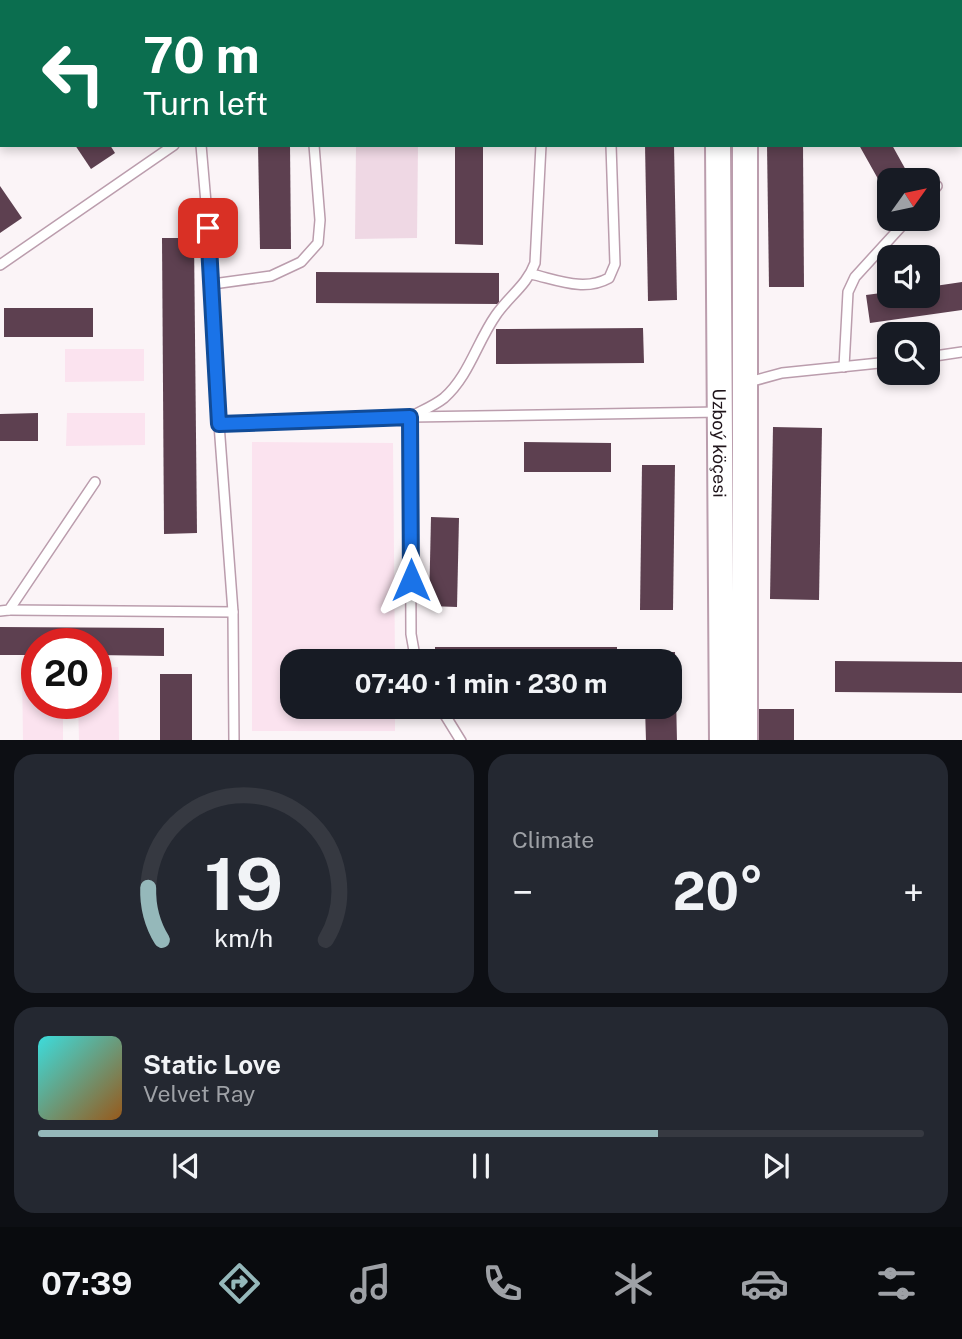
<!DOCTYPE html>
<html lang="en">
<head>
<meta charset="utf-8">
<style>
  body { margin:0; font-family:"Public Sans",sans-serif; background:#242831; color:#f1f3f6; height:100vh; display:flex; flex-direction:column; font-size:26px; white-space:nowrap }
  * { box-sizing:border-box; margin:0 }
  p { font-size:23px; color:#9ea1a6 }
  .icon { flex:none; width:38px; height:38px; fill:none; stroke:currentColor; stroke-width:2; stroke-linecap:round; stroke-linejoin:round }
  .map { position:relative; height:740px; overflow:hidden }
  .details { display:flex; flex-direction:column; gap:14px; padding:14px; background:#0d0f14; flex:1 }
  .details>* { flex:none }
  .guide { position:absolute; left:0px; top:0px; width:962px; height:147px; box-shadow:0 4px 10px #0003; background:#0b6e4f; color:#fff; overflow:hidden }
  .needle { width:46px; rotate:57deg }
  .controls { position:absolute; left:877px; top:168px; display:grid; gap:14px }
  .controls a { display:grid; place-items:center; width:63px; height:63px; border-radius:14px; background:#171b24; box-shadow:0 4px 10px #0003; font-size:35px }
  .speed { position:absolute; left:21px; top:628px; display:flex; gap:14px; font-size:35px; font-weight:700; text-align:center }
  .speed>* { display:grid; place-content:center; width:91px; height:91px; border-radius:50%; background:#171b24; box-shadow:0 4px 10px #0003; line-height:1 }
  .speed .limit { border:10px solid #d22; background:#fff; color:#111 }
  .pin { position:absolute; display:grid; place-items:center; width:60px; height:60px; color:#fff; margin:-30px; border-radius:14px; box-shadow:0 4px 10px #0006 }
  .me { position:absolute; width:77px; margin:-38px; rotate:0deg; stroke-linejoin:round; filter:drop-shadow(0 0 5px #0008) }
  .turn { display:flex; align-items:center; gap:24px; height:147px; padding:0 28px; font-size:32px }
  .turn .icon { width:91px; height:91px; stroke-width:2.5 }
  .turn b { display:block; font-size:49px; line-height:60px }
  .big { font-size:52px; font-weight:700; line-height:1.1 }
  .details .tile { flex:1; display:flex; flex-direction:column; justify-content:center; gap:10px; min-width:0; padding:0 24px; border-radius:21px; background:#242831 }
  .details .dial { align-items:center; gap:0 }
  .dial svg { height:182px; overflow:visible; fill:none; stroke:#363941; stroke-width:7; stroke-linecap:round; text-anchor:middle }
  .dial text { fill:#f1f3f6; stroke:none }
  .song { display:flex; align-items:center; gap:21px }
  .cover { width:84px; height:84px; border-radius:10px; background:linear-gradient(135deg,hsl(180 70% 55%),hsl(30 70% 35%)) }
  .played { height:7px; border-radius:4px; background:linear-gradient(90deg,#95b8ba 70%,#363941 70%) }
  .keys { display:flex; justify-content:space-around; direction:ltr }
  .heat { display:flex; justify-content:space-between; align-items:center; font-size:38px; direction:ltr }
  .details .tiles { flex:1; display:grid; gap:14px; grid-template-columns:1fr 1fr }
  .tile:last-child { grid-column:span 2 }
  .trip { position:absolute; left:280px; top:649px; width:402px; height:70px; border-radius:21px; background:#171b24; box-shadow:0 4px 10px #0003; font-weight:700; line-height:70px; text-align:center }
  .tab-bar { display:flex; height:112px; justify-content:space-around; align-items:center; background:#090b0e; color:#9ea1a6 }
  .tab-bar .icon { width:49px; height:49px }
  .tab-bar .current { color:#95b8ba }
  .tab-bar b { font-size:32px; color:#f1f3f6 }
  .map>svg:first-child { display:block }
  .built { fill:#fbe3ef }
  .green { fill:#efd8e4 }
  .building { fill:#5d4050 }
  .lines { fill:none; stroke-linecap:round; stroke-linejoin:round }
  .lane-casing { stroke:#bb9dad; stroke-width:12 }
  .secondary-casing { stroke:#bb9dad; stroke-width:28 }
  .path { stroke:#a9a0a4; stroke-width:2.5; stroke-dasharray:2 5; stroke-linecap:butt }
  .lane { stroke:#fff; stroke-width:9 }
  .secondary { stroke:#fff; stroke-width:24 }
  .route-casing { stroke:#114b97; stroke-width:18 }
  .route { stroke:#1a73e8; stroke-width:12 }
  .labels { text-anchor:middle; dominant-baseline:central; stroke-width:7; stroke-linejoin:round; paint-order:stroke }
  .street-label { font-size:18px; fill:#20151b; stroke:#fff }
</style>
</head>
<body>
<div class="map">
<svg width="962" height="741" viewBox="0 0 962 741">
  <rect width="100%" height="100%" fill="#fbf4f7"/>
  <!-- built -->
  <g class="built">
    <path d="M65,349H144V381L65,382Z"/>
    <path d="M67,413H145V445L66,446Z"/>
    <path d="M252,442L393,443L395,661L292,662V707H395V731H252Z"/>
    <path d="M118,667L119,740H79L78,704H96V668Z"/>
    <path d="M22,670H37V704H63V740H23Z"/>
  </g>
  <!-- green -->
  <path class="green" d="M356,145H418L417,238L355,239Z"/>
  <!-- building -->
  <g class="building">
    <path d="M75,145H110L115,153L91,169Z"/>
    <path d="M258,145H290L291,249H260Z"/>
    <path d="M455,145H483V245L455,244Z"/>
    <path d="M645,145H674L677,300L648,301Z"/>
    <path d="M767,145H803L804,287H769Z"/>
    <path d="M859,145H892L907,172L889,180L882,186Z"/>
    <path d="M0,186L22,218L0,233Z"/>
    <path d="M162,238H194L197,533L164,534Z"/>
    <path d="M316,272L499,273V304L316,303Z"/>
    <path d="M962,282V310L870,323L866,295L889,292V296H928V287Z"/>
    <rect x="4" y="308" width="89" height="29"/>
    <path d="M643,328L644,363L496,364V329Z"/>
    <path d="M38,413V441H0V414Z"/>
    <path d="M773,427L822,428L819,600L770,599Z"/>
    <path d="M524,442L611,443V472H524Z"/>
    <path d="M642,465H675L673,610H640Z"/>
    <path d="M431,517L459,518L457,607L429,606Z"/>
    <path d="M0,627L164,628V656L96,655V644H37V655H0Z"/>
    <rect x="435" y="647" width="182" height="15"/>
    <path d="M644,652H675L677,741H646L645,707H670V662H645Z"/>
    <path d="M835,661L962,662V693L835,692Z"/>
    <rect x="160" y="674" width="32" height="67"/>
    <rect x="759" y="709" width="35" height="32"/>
  </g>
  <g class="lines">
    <defs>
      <g id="lane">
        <path d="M201,145L213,284L219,424L233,612L234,741"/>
        <path d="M928,197L937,186"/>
        <path d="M0,265L174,145"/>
        <path d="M531,274C558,280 584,292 609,278L615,264L611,145"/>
        <path d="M213,284L271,276L301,262L318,243L320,220L314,145"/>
        <path d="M928,357L962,352"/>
        <path d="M844,367L848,292L855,277L908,219"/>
        <path d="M749,382L782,373L889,362"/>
        <path d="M219,424L410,417L720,412"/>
        <path d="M9,610L233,612"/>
        <path d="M0,611L9,610L95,482"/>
        <path d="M416,662L411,634L410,417C421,411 434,406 444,398C469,376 477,342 496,315C509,296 527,285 535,263L541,145"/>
        <path d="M440,707L461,741"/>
      </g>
      <g id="secondary">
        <path d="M746,0V2"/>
        <path d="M719,2V0"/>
        <path id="s1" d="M718,145L722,741"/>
        <path d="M745,741V145"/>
      </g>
    </defs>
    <!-- lane casing -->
    <use href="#lane" class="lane-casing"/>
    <!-- secondary casing -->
    <use href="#secondary" class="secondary-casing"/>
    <!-- path -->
    <path class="path" d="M152,0L153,2"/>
    <!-- lane -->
    <use href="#lane" class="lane"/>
    <!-- secondary -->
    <use href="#secondary" class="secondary"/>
  </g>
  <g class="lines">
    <defs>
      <path id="route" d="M208,228L219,424L410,417L411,580"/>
    </defs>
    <!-- route casing -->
    <use href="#route" class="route-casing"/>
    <!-- route -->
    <use href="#route" class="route"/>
  </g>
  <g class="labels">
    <!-- street labels -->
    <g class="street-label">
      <text stroke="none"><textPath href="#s1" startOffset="298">Uzboý köçesi</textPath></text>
    </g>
  </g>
</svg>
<div class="controls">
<a><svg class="needle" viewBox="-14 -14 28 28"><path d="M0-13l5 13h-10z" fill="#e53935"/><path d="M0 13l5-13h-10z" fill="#9ea1a6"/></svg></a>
<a><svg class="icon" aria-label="sound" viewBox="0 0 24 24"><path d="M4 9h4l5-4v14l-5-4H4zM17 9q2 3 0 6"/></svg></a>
<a><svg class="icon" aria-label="search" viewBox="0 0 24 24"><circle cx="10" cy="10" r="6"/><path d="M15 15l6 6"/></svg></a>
</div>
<div class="speed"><div class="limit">20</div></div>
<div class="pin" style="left:208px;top:228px;background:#d93025"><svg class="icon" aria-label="arrive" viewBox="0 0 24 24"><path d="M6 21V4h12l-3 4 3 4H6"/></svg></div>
<svg class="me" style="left:411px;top:580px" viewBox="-20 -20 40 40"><path d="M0-17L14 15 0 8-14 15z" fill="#1a73e8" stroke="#fff" stroke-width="4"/></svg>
<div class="trip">07:40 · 1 min · 230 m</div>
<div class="guide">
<div class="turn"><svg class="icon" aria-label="left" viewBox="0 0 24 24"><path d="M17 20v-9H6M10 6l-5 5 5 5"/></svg><div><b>70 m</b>Turn left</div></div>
</div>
</div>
<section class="details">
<div class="tiles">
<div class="tile dial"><svg viewBox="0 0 100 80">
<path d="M14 69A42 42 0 1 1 86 69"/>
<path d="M14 69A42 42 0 0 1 8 46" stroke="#95b8ba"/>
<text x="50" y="56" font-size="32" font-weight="700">19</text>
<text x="50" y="72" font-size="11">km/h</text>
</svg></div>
<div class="tile"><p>Climate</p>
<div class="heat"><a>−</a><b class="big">20°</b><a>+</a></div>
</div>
<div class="tile">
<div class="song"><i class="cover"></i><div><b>Static Love</b><p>Velvet Ray</p></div></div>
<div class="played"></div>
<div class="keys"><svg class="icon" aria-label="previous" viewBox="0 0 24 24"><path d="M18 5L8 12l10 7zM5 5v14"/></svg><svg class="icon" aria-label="pause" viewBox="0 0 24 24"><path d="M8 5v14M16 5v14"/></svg><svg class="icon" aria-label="next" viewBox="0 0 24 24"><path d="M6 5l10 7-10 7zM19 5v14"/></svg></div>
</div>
</div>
</section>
<nav class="tab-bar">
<b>07:39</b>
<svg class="icon current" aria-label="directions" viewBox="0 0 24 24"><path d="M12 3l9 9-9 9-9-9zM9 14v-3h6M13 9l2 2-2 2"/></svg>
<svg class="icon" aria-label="music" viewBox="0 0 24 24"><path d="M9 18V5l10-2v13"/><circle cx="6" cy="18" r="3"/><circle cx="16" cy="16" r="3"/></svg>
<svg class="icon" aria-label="phone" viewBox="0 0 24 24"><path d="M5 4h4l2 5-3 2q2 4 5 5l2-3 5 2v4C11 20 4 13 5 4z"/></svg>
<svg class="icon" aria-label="climate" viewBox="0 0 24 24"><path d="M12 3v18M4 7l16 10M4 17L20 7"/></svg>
<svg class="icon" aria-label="car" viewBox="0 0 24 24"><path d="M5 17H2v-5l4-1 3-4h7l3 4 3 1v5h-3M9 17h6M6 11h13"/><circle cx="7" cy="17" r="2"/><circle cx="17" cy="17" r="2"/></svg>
<svg class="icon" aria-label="filters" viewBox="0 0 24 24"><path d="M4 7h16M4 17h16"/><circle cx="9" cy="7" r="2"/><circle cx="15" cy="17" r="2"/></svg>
</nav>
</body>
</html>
